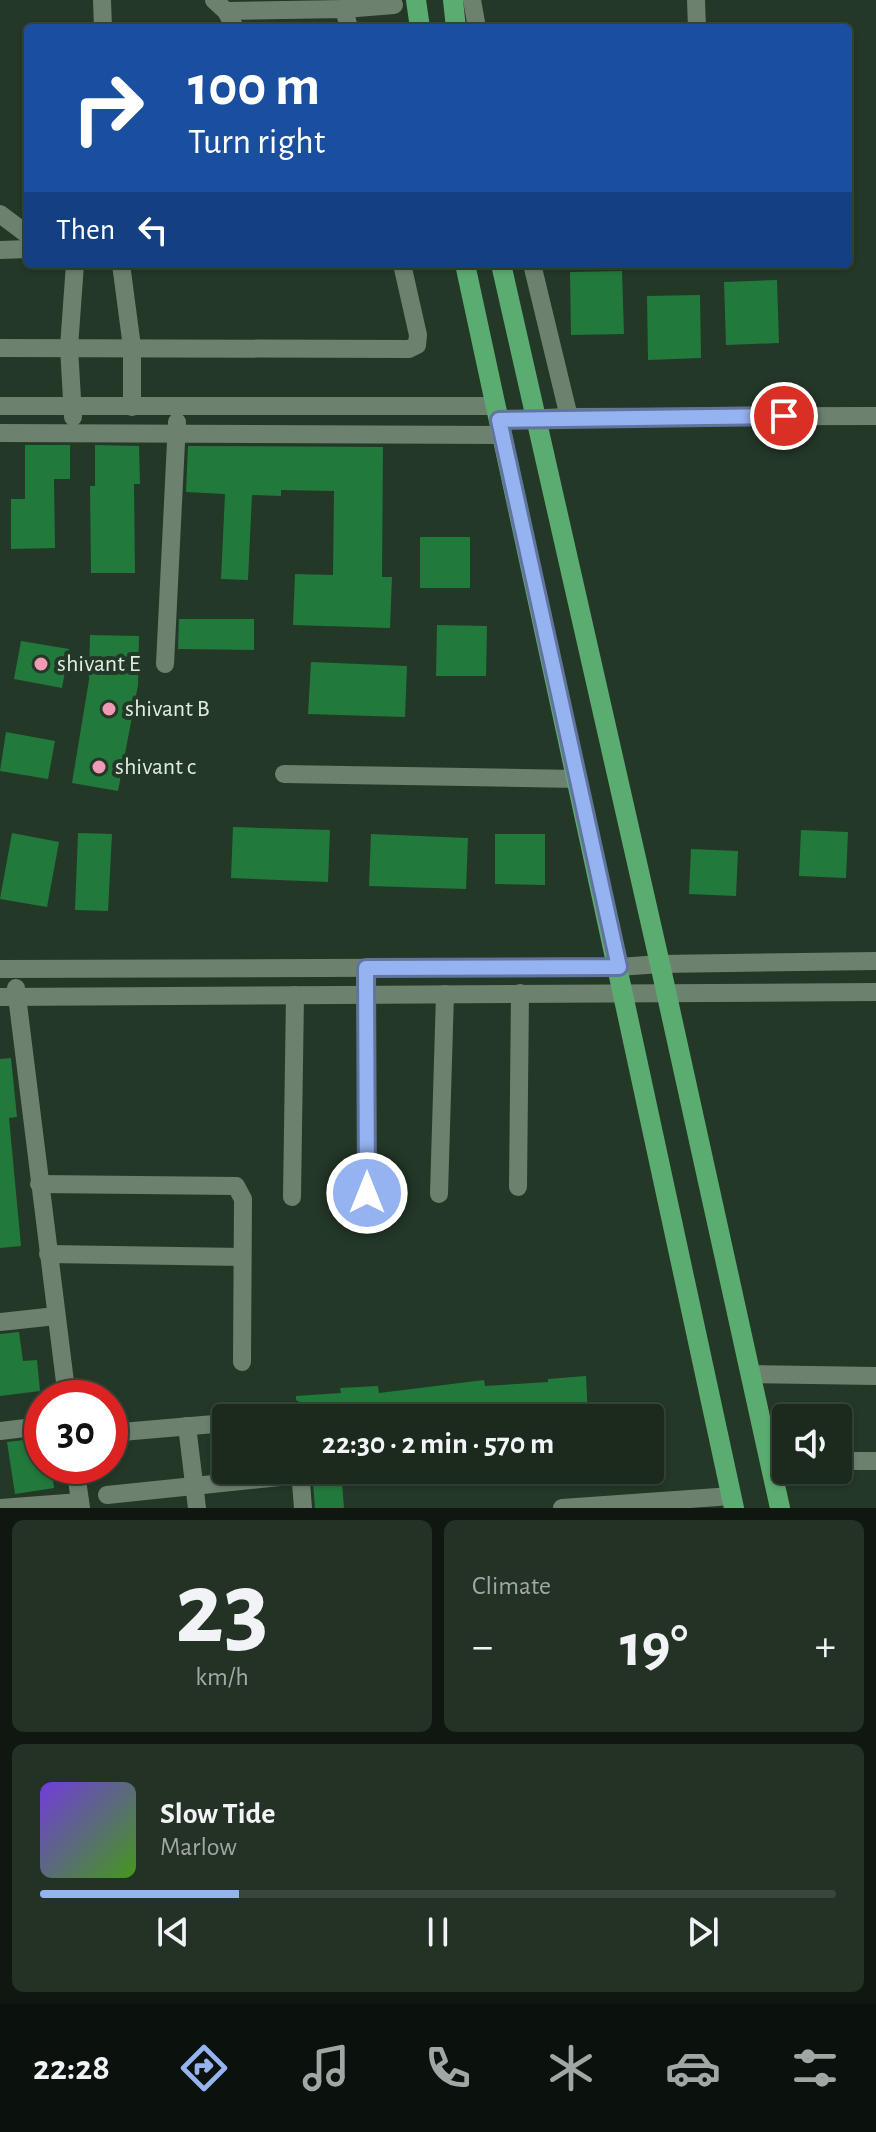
<!DOCTYPE html>
<html lang="en">
<head>
<meta charset="utf-8">
<style>
  body { margin:0; font-family:"Alegreya Sans",sans-serif; background:#243226; color:#f1f3f6; height:100vh; display:flex; flex-direction:column; font-size:30px; white-space:nowrap }
  * { box-sizing:border-box; margin:0 }
  p { font-size:26px; color:#a0a7a4 }
  .icon { flex:none; width:44px; height:44px; fill:none; stroke:currentColor; stroke-width:2; stroke-linecap:round; stroke-linejoin:round }
  .map { position:relative; height:1508px; overflow:hidden }
  .sheet { display:flex; flex-direction:column; gap:12px; padding:12px; background:#0f1710; flex:1 }
  .sheet>* { flex:none }
  .banner { position:absolute; left:24px; top:24px; width:828px; height:244px; border-radius:8px; box-shadow:0 2px 6px #0004,0 0 0 2px #39463b; background:#1a4fa0; color:#fff; overflow:hidden }
  .tools { position:absolute; left:772px; top:1404px; display:grid; gap:16px }
  .tools a { display:grid; place-items:center; width:80px; height:80px; border-radius:8px; background:#1b2a1d; box-shadow:0 2px 6px #0004,0 0 0 2px #39463b; font-size:40px }
  .speed { position:absolute; left:24px; top:1380px; display:flex; gap:16px; font-size:40px; font-weight:700; text-align:center }
  .speed>* { display:grid; place-content:center; width:104px; height:104px; border-radius:50%; background:#1b2a1d; box-shadow:0 2px 6px #0004,0 0 0 2px #39463b; line-height:1 }
  .speed .limit { border:12px solid #d22; background:#fff; color:#111 }
  .pin { position:absolute; display:grid; place-items:center; width:68px; height:68px; color:#fff; margin:-34px; border:4px solid #fff; border-radius:50%; box-shadow:0 2px 8px #0007 }
  .me { position:absolute; width:88px; margin:-44px; rotate:0deg; stroke-linejoin:round; filter:drop-shadow(0 0 6px #0008) }
  .turn { display:flex; align-items:center; gap:28px; height:168px; padding:0 32px; font-size:36px }
  .turn .icon { width:104px; height:104px; stroke-width:2.5 }
  .turn b { display:block; font-size:56px; line-height:68px }
  .then { display:flex; align-items:center; height:76px; padding:0 32px; background:#0003; gap:16px; font-size:30px }
  .big { font-size:60px; font-weight:700; line-height:1.1 }
  .sheet .card { flex:1; display:flex; flex-direction:column; justify-content:center; gap:12px; min-width:0; padding:0 28px; border-radius:12px; background:#243226 }
  .sheet .dial { align-items:center; gap:0 }
  .dial b { font-size:104px; line-height:1 }
  .song { display:flex; align-items:center; gap:24px }
  .cover { width:96px; height:96px; border-radius:12px; background:linear-gradient(135deg,hsl(260 70% 55%),hsl(100 70% 35%)) }
  .played { height:8px; border-radius:4px; background:linear-gradient(90deg,#95b2f1 25%,#39463b 25%) }
  .keys { display:flex; justify-content:space-around; direction:ltr }
  .heat { display:flex; justify-content:space-between; align-items:center; font-size:44px; direction:ltr }
  .sheet .tiles { flex:1; display:grid; gap:12px; grid-template-columns:1fr 1fr }
  .card:last-child { grid-column:span 2 }
  .trip { position:absolute; left:212px; top:1404px; width:452px; height:80px; border-radius:8px; background:#1b2a1d; box-shadow:0 2px 6px #0004,0 0 0 2px #39463b; font-weight:700; line-height:80px; text-align:center }
  .tabs { display:flex; height:128px; justify-content:space-around; align-items:center; background:#0b110c; color:#a0a7a4 }
  .tabs .icon { width:56px; height:56px }
  .tabs .current { color:#95b2f1 }
  .tabs b { font-size:36px; color:#f1f3f6 }
  .map>svg:first-child { display:block }
  .building { fill:#22793c }
  .lines { fill:none; stroke-linecap:round; stroke-linejoin:round }
  .minor { stroke:#6c826f; stroke-width:18 }
  .major { stroke:#5bac70; stroke-width:20 }
  .route-casing { stroke:#61749d; stroke-width:20 }
  .route { stroke:#95b2f1; stroke-width:14 }
  .poi-dot { fill:#f09ab5; stroke:#243827; stroke-width:3 }
  .labels { text-anchor:middle; dominant-baseline:central; stroke-width:8; stroke-linejoin:round; paint-order:stroke }
  .poi-label { font-size:24px; fill:#e0ece1; stroke:#243827; text-anchor:start }
</style>
</head>
<body>
<div class="map">
<svg width="876" height="1508" viewBox="0 0 876 1508">
  <rect width="100%" height="100%" fill="#243827"/>
  <!-- building -->
  <g class="building">
    <path d="M622,271L624,334L571,335L570,272Z"/>
    <path d="M777,280L779,343L726,345L724,282Z"/>
    <path d="M700,295L701,358L648,360L647,296Z"/>
    <path d="M25,445H70V479H54L55,548L11,549V499H25Z"/>
    <path d="M95,445L139,446L140,484H134L135,573H91L90,486H95Z"/>
    <path d="M188,446L383,447L382,577H392L390,628L293,625L295,574L333,575L334,491L281,490V496L252,495L248,580L221,579L225,494L186,492Z"/>
    <rect x="420" y="537" width="50" height="51"/>
    <path d="M179,619H254V650L178,649Z"/>
    <path d="M437,625L487,626L486,676H436Z"/>
    <path d="M90,635L139,636L138,685L118,791L72,783L89,680Z"/>
    <path d="M21,641L69,649L62,688L14,679Z"/>
    <path d="M311,662L407,666L405,717L308,714Z"/>
    <path d="M6,732L55,741L48,779L0,771Z"/>
    <path d="M233,827L330,830L328,882L231,878Z"/>
    <path d="M801,830L848,832L846,878L799,876Z"/>
    <path d="M12,833L59,842L47,907L0,899Z"/>
    <path d="M78,833L112,834L108,911L75,910Z"/>
    <path d="M371,834L468,838L466,889L369,886Z"/>
    <path d="M495,834H545V885L495,884Z"/>
    <path d="M691,849L738,851L736,896L689,894Z"/>
    <path d="M11,1058L17,1117L9,1118L21,1246L0,1248V1059Z"/>
    <path d="M19,1332L23,1361L37,1360L40,1391L0,1396V1334Z"/>
    <path d="M586,1376L588,1418H308L305,1405L296,1400V1396L341,1393L340,1388L378,1386L379,1393L484,1380L485,1386L548,1382V1379Z"/>
    <path d="M42,1438V1466H51L54,1488L15,1494L7,1442Z"/>
    <path d="M312,1470H371L372,1480L342,1482L344,1508H315Z"/>
  </g>
  <g class="lines">
    <!-- minor -->
    <g class="minor">
      <path d="M102,0L103,28"/>
      <path d="M214,0L226,11L235,28"/>
      <path d="M472,0L477,28"/>
      <path d="M696,0L697,28"/>
      <path d="M344,9L394,5"/>
      <path d="M226,11L344,9L349,28"/>
      <path d="M0,214L28,235"/>
      <path d="M0,250L28,249"/>
      <path d="M121,264L132,347V407"/>
      <path d="M532,264L569,417"/>
      <path d="M0,348L409,349L417,345L418,335L402,264"/>
      <path d="M0,406H496"/>
      <path d="M73,417L69,347L75,264"/>
      <path d="M499,420L569,417L876,416"/>
      <path d="M0,433L502,435"/>
      <path d="M165,664L177,422"/>
      <path d="M284,774L577,779"/>
      <path d="M366,968L367,1193"/>
      <path d="M0,969L619,967L660,964L876,961"/>
      <path d="M16,988L67,1398"/>
      <path d="M0,997L876,992"/>
      <path d="M39,1184L236,1186L243,1199L242,1362"/>
      <path d="M518,1187L520,993"/>
      <path d="M439,1194L445,994"/>
      <path d="M292,1197L295,995"/>
      <path d="M48,1254L242,1257"/>
      <path d="M0,1322L56,1316"/>
      <path d="M752,1374L876,1376"/>
      <path d="M295,1412L296,1418"/>
      <path d="M187,1426L197,1508"/>
      <path d="M0,1431L42,1426"/>
      <path d="M110,1433L226,1423"/>
      <path d="M838,1461H876"/>
      <path d="M75,1466L81,1508"/>
      <path d="M300,1470L303,1508"/>
      <path d="M107,1495L280,1477"/>
      <path d="M0,1508L80,1502"/>
      <path d="M562,1508L732,1496"/>
    </g>
    <!-- major -->
    <g class="major">
      <path d="M416,0L420,28"/>
      <path d="M453,0L456,28"/>
      <path d="M465,264L734,1508"/>
      <path d="M501,264L660,964L780,1508"/>
    </g>
  </g>
  <g class="lines">
    <defs>
      <path id="route" d="M367,1193L366,968L619,967L499,420L784,416"/>
    </defs>
    <!-- route casing -->
    <use href="#route" class="route-casing"/>
    <!-- route -->
    <use href="#route" class="route"/>
  </g>
  <!-- markers -->
  <g class="poi-dot">
    <circle cx="41" cy="664" r="8"/>
    <circle cx="109" cy="709" r="8"/>
    <circle cx="99" cy="767" r="8"/>
  </g>
  <g class="labels">
    <!-- poi labels -->
    <g class="poi-label">
      <text x="57" y="664">shivant E</text>
      <text x="125" y="709">shivant B</text>
      <text x="115" y="767">shivant c</text>
    </g>
  </g>
</svg>
<div class="tools">
<a><svg class="icon" aria-label="sound" viewBox="0 0 24 24"><path d="M4 9h4l5-4v14l-5-4H4zM17 9q2 3 0 6"/></svg></a>
</div>
<div class="speed"><div class="limit">30</div></div>
<div class="pin" style="left:784px;top:416px;background:#d93025"><svg class="icon" aria-label="arrive" viewBox="0 0 24 24"><path d="M6 21V4h12l-3 4 3 4H6"/></svg></div>
<svg class="me" style="left:367px;top:1193px" viewBox="-20 -20 40 40"><circle r="17" fill="#95b2f1" stroke="#fff" stroke-width="3"/><path d="M0-11L8 9 0 5-8 9z" fill="#fff"/></svg>
<div class="trip">22:30 · 2 min · 570 m</div>
<div class="banner">
<div class="turn"><svg class="icon" aria-label="right" viewBox="0 0 24 24"><path d="M7 20v-9h11M14 6l5 5-5 5"/></svg><div><b>100 m</b>Turn right</div></div>
<div class="then">Then<svg class="icon" aria-label="left" viewBox="0 0 24 24"><path d="M17 20v-9H6M10 6l-5 5 5 5"/></svg></div>
</div>
</div>
<section class="sheet">
<div class="tiles">
<div class="card dial"><b>23</b><p>km/h</p></div>
<div class="card"><p>Climate</p>
<div class="heat"><a>−</a><b class="big">19°</b><a>+</a></div>
</div>
<div class="card">
<div class="song"><i class="cover"></i><div><b>Slow Tide</b><p>Marlow</p></div></div>
<div class="played"></div>
<div class="keys"><svg class="icon" aria-label="previous" viewBox="0 0 24 24"><path d="M18 5L8 12l10 7zM5 5v14"/></svg><svg class="icon" aria-label="pause" viewBox="0 0 24 24"><path d="M8 5v14M16 5v14"/></svg><svg class="icon" aria-label="next" viewBox="0 0 24 24"><path d="M6 5l10 7-10 7zM19 5v14"/></svg></div>
</div>
</div>
</section>
<nav class="tabs">
<b>22:28</b>
<svg class="icon current" aria-label="directions" viewBox="0 0 24 24"><path d="M12 3l9 9-9 9-9-9zM9 14v-3h6M13 9l2 2-2 2"/></svg>
<svg class="icon" aria-label="music" viewBox="0 0 24 24"><path d="M9 18V5l10-2v13"/><circle cx="6" cy="18" r="3"/><circle cx="16" cy="16" r="3"/></svg>
<svg class="icon" aria-label="phone" viewBox="0 0 24 24"><path d="M5 4h4l2 5-3 2q2 4 5 5l2-3 5 2v4C11 20 4 13 5 4z"/></svg>
<svg class="icon" aria-label="climate" viewBox="0 0 24 24"><path d="M12 3v18M4 7l16 10M4 17L20 7"/></svg>
<svg class="icon" aria-label="car" viewBox="0 0 24 24"><path d="M5 17H2v-5l4-1 3-4h7l3 4 3 1v5h-3M9 17h6M6 11h13"/><circle cx="7" cy="17" r="2"/><circle cx="17" cy="17" r="2"/></svg>
<svg class="icon" aria-label="filters" viewBox="0 0 24 24"><path d="M4 7h16M4 17h16"/><circle cx="9" cy="7" r="2"/><circle cx="15" cy="17" r="2"/></svg>
</nav>
</body>
</html>
